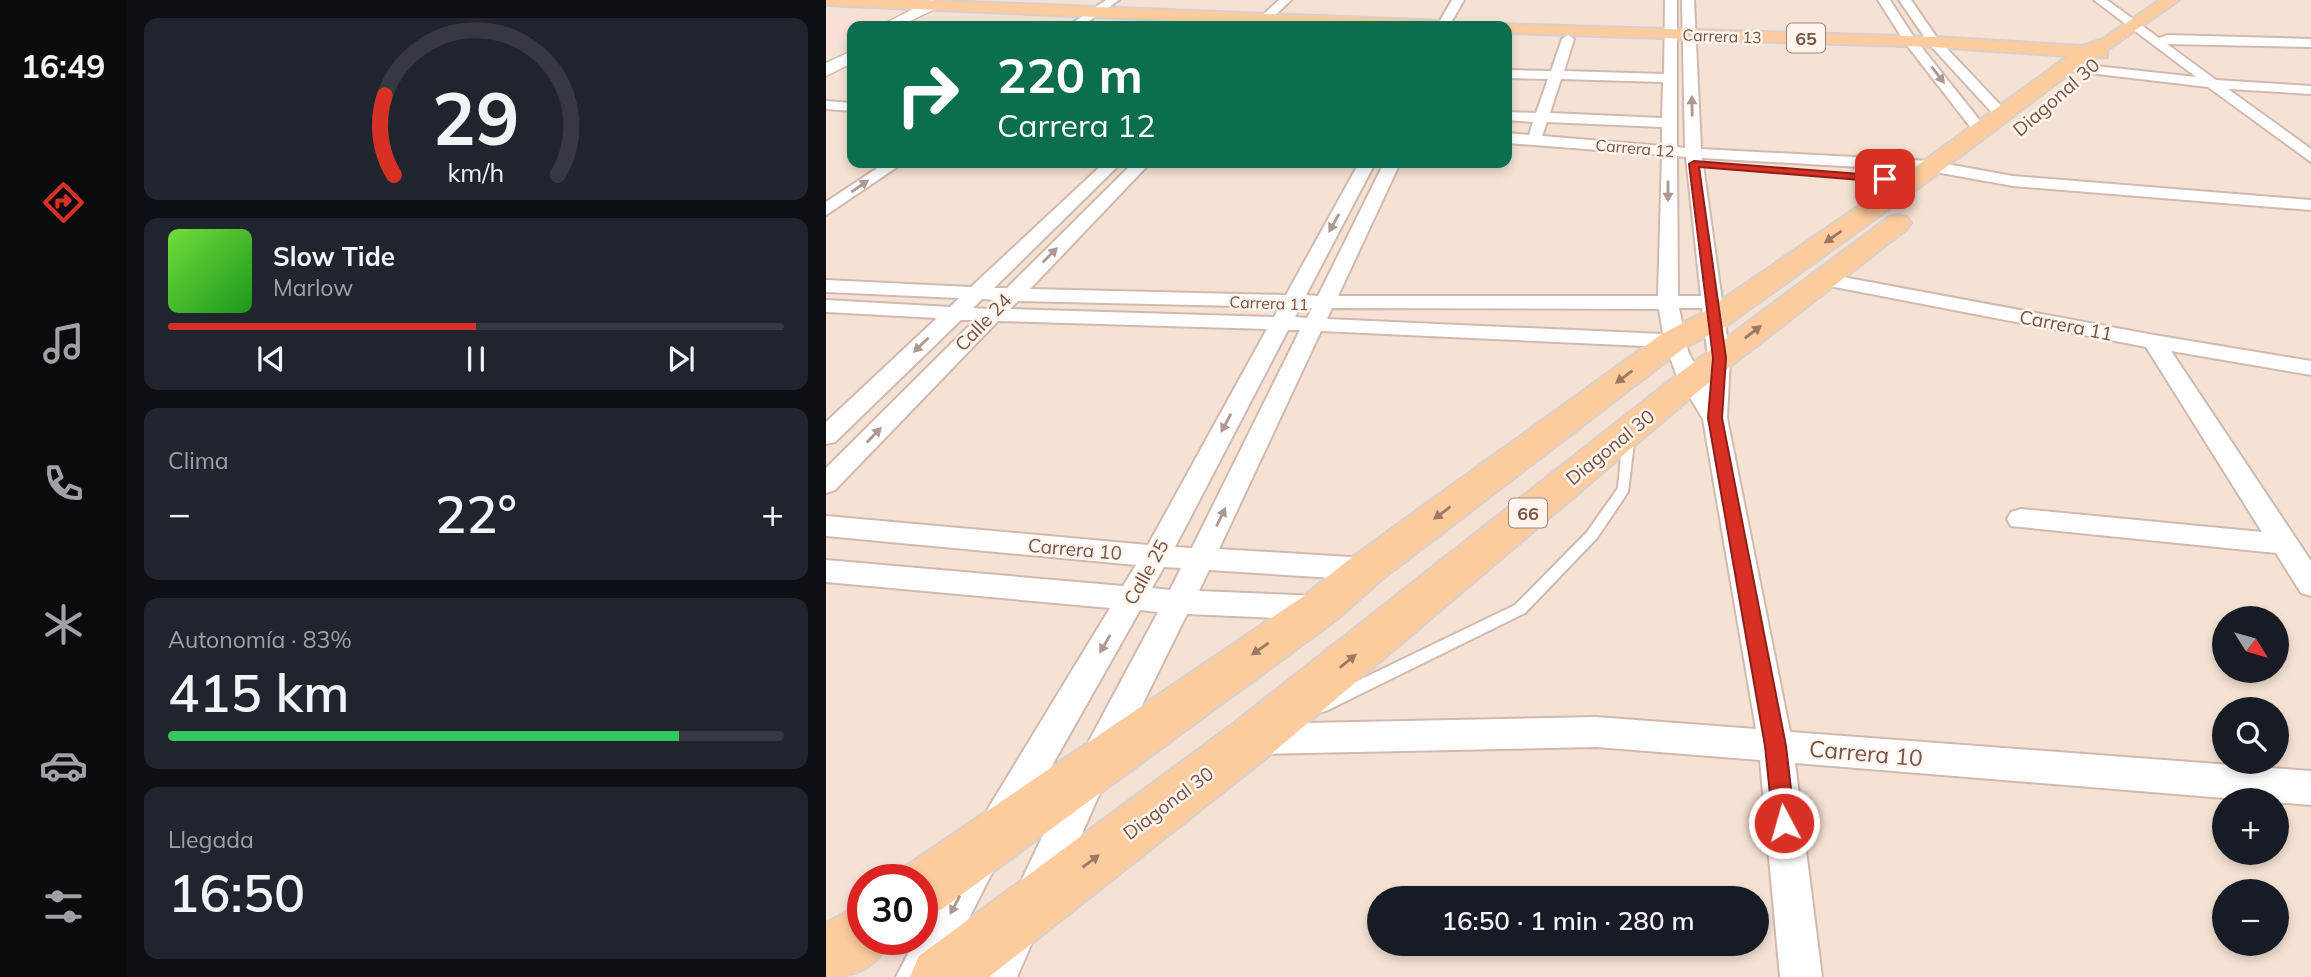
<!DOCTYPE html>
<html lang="es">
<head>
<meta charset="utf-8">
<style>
  body { margin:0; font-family:Mulish,sans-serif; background:#20242c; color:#f1f3f6; height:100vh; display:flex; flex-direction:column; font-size:26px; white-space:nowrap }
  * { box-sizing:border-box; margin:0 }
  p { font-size:23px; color:#9ea1a6 }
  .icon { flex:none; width:38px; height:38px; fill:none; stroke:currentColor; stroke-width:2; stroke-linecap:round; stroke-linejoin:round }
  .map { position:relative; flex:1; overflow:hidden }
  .drawer { display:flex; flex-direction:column; gap:18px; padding:18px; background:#0d0f14; width:700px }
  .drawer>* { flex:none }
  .top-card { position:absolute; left:21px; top:21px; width:665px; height:147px; border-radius:14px; box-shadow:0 4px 10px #0003; background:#0b6e4f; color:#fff; overflow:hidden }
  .needle { width:46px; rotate:127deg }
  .buttons { position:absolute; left:1386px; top:606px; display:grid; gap:14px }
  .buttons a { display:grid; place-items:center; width:77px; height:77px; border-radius:50%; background:#171b24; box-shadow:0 4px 10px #0003; font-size:35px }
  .speed { position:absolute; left:21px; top:864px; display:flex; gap:14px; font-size:35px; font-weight:700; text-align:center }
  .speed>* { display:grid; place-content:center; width:91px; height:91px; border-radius:50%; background:#171b24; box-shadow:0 4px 10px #0003; line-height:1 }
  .speed .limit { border:10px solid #d22; background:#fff; color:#111 }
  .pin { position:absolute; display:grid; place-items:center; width:60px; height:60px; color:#fff; margin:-30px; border-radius:14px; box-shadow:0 4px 10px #0006 }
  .me { position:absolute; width:77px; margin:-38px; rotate:354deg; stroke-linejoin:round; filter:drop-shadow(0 0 5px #0008) }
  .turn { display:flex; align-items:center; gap:24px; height:147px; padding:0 35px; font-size:32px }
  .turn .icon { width:91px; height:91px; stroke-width:2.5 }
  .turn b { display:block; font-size:49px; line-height:60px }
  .big { font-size:52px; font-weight:600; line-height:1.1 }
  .drawer .card { flex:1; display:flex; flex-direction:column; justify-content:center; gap:10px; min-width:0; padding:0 24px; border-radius:14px; background:#20242c }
  .drawer .dial { align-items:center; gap:0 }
  .dial svg { height:182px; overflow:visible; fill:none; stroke:#363941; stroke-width:7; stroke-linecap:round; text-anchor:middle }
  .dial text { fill:#f1f3f6; stroke:none }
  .song { display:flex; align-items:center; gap:21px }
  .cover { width:84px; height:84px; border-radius:10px; background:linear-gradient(135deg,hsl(100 70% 55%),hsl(120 70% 35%)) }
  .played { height:7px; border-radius:4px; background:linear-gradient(90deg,#d93025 50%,#363941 50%) }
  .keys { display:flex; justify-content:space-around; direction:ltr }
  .heat { display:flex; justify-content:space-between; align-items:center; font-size:38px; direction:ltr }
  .charge { height:10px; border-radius:5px; background:linear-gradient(90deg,#34c759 83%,#363941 0) }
  .trip { position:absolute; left:541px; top:886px; width:402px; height:70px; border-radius:35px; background:#171b24; box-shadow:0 4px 10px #0003; font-weight:600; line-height:70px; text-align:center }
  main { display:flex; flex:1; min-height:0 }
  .menu { display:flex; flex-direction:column; width:126px; justify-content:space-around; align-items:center; background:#090b0e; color:#9ea1a6 }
  .menu .icon { width:49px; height:49px }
  .menu .on { color:#d93025 }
  .menu b { font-size:32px; color:#f1f3f6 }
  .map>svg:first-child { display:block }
  .residential { fill:#f5e2d4; fill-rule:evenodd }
  .commercial { fill:#fddfda }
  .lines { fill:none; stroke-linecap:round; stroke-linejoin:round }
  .lane-casing { stroke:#d1b9ae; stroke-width:4 }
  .street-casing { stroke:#d1b9ae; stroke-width:4 }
  .secondary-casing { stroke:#d4b8ac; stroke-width:3 }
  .primary-casing { stroke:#d9cfcc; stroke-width:4 }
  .lane { fill:#fff; fill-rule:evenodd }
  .street { fill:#fff; fill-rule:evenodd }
  .secondary { fill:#fff; fill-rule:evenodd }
  .primary { fill:#fccc9e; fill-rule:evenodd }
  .oneway { fill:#ad9892 }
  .oneway2 { fill:#9f7863 }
  .route { fill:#d93025; stroke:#8d1f18; stroke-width:2 }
  .labels { text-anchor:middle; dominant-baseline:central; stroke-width:5; stroke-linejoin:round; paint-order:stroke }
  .far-street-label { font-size:16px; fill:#77544a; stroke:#fff5ed }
  .shield { fill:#fff5ed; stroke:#a0847b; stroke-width:2 }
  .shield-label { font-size:18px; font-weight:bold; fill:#77544a }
  .street-label { font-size:19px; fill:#77544a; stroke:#fff5ed }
  .near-street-label { font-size:23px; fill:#77544a; stroke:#fff5ed }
</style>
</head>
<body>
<main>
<nav class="menu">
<b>16:49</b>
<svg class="icon on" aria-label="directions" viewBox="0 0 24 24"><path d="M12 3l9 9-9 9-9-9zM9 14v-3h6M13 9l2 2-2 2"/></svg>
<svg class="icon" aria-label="music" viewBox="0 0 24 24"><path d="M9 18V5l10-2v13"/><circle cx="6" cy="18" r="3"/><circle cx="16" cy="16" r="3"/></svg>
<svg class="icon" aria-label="phone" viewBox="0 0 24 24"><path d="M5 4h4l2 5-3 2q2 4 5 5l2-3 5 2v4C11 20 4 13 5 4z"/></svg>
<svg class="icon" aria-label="climate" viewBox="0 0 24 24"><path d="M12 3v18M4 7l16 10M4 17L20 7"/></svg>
<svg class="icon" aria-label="car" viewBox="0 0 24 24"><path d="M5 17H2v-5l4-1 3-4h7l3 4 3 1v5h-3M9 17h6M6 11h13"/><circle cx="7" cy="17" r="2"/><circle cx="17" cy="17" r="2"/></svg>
<svg class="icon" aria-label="filters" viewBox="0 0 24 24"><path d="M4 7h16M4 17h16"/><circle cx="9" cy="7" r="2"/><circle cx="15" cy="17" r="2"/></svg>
</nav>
<section class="drawer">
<div class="card dial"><svg viewBox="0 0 100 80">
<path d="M14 69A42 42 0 1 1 86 69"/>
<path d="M14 69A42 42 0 0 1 10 34" stroke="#d93025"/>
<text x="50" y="56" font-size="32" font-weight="700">29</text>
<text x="50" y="72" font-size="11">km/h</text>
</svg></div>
<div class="card">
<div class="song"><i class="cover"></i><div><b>Slow Tide</b><p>Marlow</p></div></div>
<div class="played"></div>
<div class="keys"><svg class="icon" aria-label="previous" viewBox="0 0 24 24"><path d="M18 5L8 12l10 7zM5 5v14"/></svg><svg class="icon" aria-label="pause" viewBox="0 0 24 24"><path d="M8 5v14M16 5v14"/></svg><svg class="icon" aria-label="next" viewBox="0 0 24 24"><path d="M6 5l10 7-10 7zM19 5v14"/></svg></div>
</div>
<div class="card"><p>Clima</p>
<div class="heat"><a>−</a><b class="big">22°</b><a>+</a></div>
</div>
<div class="card"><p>Autonomía · 83%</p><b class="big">415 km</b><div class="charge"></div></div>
<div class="card"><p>Llegada</p><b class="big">16:50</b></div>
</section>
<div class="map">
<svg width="1485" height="977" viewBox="0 0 1485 977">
  <rect width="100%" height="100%" fill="#fdf1e6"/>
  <!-- residential -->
  <path class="residential" d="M0,0H1485V977H0ZM26,26H681V163H26ZM1398,618H1451V670H1398ZM1398,709H1451V761H1398ZM1398,800H1451V852H1398ZM37,880H96V940H37ZM1398,891H1451V943H1398ZM553,898H931V943H553Z"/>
  <!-- commercial -->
  <path class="commercial" d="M0,15L69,17L51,26H26V38L0,51Z"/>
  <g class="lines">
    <defs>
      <path id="lane" d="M803,430L809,434L802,492L771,538L699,613L502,710L497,712L492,710L489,705L492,700L689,605L761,532L792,488L797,434Z"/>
      <g id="street">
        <path d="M280,0H293L256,26H242Z"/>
        <path d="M453,0H465L438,26H425Z"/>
        <path d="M626,0H638L623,26H611Z"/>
        <path d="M839,0H851V147L859,148L856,0H868L875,149L1104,161L1187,176L1485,200V210L1187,186L1104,171L876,158L904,358L901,418L964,732L1485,771V805L969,763L996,977H954L934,760L770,747L428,754L416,750L411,739L416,728L428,724L770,717L930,729L877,419L851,376L840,347L495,331L393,549L540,558L550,561L554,569L550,577L540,580L383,570L373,591L494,596L505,600L509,608L505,616L494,620L361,614L282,774L225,905L211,910L197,905L192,891L197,877L256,754L332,612L314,610L189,831L176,837L163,831L158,819L163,807L284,608L0,582V560L297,586L310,565L0,536V516L322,545L441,329L172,321L9,490L0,493V468L149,320H135L9,442L0,444V422L111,318L0,312V300L124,307L133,298L0,292V280L145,287L278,163H295L168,288H181L307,163H324L204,289L460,295L533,163H549L480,295L492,296L558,163H574L512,296H832L836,155L681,143V133L703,135L707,122L681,120V112L710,113L722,79L681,78V70L725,71L736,39L742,35L748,39L738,71L838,74ZM735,79L837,82L836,118L724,113ZM721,122L836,127V146L716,136ZM851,156L860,157L875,296H852ZM156,299L169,300L161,309L147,308ZM192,301L453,307L448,317L184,309ZM474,308H486L481,318L469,317ZM506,308L833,309L837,334L501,319ZM853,308H876L882,358L880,387L862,351ZM462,330H474L366,548L349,547ZM338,567L355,568L344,590L326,588Z"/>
        <path d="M1052,0H1064L1089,39L1159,127V133H1149L1080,44Z"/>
        <path d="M1073,0H1085L1112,39L1180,111V117H1170L1104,45Z"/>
        <path d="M1268,0H1281L1333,38L1341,35L1485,39V47L1341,44L1390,80L1485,86V94L1402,89L1485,149V162L1382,87L1237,70V64L1242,63L1370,77Z"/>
        <path d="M0,101L26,103V111L0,109Z"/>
        <path d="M59,163H77L0,215V202Z"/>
        <path d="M995,273L1328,335L1485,361V375L1345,351L1485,561V596L1475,593L1450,553L1185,526L1181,519L1185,512L1195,509L1436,532L1320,347L988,283L985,279L988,275Z"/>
        <path d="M151,846L164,852L170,865L113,977H70L89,940H96V926L138,852Z"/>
        <path d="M188,918L202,924L208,938L191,977H149L174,924Z"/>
      </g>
      <g id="secondary">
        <path d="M105,0L111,2V8L74,26H54Z"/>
        <path d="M26,51V63L0,76V63Z"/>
      </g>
      <g id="primary">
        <path d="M0,0H94L616,21L625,26H473L0,5Z"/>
        <path d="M1334,0H1353L1281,50V57L1264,58L1095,186L900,326L858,348L555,580L510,620L116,909L96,917V880H71L76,869L478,596L525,558L836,334L878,312L1077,176L1242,56L1108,47L681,33V26L675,24L1108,37L1257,46L1277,39Z"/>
        <path d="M1072,215L1081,217L1085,223L1081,229L875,389L444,755L163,977H84L93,956L408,723L851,375L1063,217Z"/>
        <path d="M37,903V940H63C52,968 28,977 0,977V923Z"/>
      </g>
    </defs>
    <!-- lane casing -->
    <use href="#lane" class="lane-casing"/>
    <!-- street casing -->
    <use href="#street" class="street-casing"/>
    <!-- secondary casing -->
    <use href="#secondary" class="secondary-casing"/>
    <!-- primary casing -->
    <use href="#primary" class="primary-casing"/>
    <!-- lane -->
    <use href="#lane" class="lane"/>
    <!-- street -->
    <use href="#street" class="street"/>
    <!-- secondary -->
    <use href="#secondary" class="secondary"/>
    <!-- primary -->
    <use href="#primary" class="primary"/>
  </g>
  <!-- one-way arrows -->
  <defs><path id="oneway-solid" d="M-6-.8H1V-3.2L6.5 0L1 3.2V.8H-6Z" transform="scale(1.75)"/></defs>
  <g class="oneway">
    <use href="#oneway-solid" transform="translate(1112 75) rotate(52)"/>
    <use href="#oneway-solid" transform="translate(866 106) rotate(-91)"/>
    <use href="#oneway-solid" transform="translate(34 186) rotate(-35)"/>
    <use href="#oneway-solid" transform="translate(842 191) rotate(90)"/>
    <use href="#oneway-solid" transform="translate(508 223) rotate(119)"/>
    <use href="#oneway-solid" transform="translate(224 255) rotate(-45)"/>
    <use href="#oneway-solid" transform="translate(95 345) rotate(136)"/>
    <use href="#oneway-solid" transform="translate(400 423) rotate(118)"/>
    <use href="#oneway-solid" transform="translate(48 435) rotate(-46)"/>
    <use href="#oneway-solid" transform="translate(395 517) rotate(-64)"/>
    <use href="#oneway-solid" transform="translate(279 644) rotate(120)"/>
    <use href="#oneway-solid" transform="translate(129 905) rotate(118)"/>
  </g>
  <g class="oneway2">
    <use href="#oneway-solid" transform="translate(1007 237) rotate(145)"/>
    <use href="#oneway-solid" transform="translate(927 332) rotate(-38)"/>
    <use href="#oneway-solid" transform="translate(798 377) rotate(143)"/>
    <use href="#oneway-solid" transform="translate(616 513) rotate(143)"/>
    <use href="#oneway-solid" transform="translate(434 649) rotate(145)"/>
    <use href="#oneway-solid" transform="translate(522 661) rotate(-39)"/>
    <use href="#oneway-solid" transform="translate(265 861) rotate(-37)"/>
  </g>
  <!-- route -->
  <path class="route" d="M868,161L1059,176L1064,179L1059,182L873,167L900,358L896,418L960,746L969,823L966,830L958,834L950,830L947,823L939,746L882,418L887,358L863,164Z"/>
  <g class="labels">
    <!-- far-street labels -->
    <g class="far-street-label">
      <text transform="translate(896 36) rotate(2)">Carrera 13</text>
      <text transform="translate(809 148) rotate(5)">Carrera 12</text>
      <text transform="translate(443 303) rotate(2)">Carrera 11</text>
    </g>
    <!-- shield labels -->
    <g class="shield">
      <rect x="961" y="23.5" width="38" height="29" rx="5"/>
      <rect x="683" y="498.5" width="38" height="29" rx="5"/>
    </g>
    <g class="shield-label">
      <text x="980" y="38">65</text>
      <text x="702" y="513">66</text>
    </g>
    <!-- street labels -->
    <g class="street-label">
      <text transform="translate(1230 97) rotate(-41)">Diagonal 30</text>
      <text transform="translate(157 322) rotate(-46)">Calle 24</text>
      <text transform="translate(1240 325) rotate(11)">Carrera 11</text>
      <text transform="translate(784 447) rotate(-39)">Diagonal 30</text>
      <text transform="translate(249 549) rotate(5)">Carrera 10</text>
      <text transform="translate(320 572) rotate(-61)">Calle 25</text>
      <text transform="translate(342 803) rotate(-37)">Diagonal 30</text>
    </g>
    <!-- near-street labels -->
    <g class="near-street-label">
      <text transform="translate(1040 753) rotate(5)">Carrera 10</text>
    </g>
  </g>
</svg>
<div class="buttons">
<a><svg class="needle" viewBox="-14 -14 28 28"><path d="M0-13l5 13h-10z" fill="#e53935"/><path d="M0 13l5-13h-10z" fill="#9ea1a6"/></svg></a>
<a><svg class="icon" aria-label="search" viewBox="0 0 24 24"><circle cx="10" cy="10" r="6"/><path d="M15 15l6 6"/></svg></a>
<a>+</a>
<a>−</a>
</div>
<div class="speed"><div class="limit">30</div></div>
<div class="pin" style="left:1059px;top:179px;background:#d93025"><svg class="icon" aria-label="arrive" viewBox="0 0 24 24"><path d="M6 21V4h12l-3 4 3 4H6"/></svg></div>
<svg class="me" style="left:958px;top:823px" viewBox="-20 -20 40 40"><circle r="17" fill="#d93025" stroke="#fff" stroke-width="3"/><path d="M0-11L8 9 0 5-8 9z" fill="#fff"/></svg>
<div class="trip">16:50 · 1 min · 280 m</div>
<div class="top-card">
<div class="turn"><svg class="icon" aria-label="right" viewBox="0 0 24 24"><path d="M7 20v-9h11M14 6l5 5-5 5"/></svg><div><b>220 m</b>Carrera 12</div></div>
</div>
</div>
</main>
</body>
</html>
